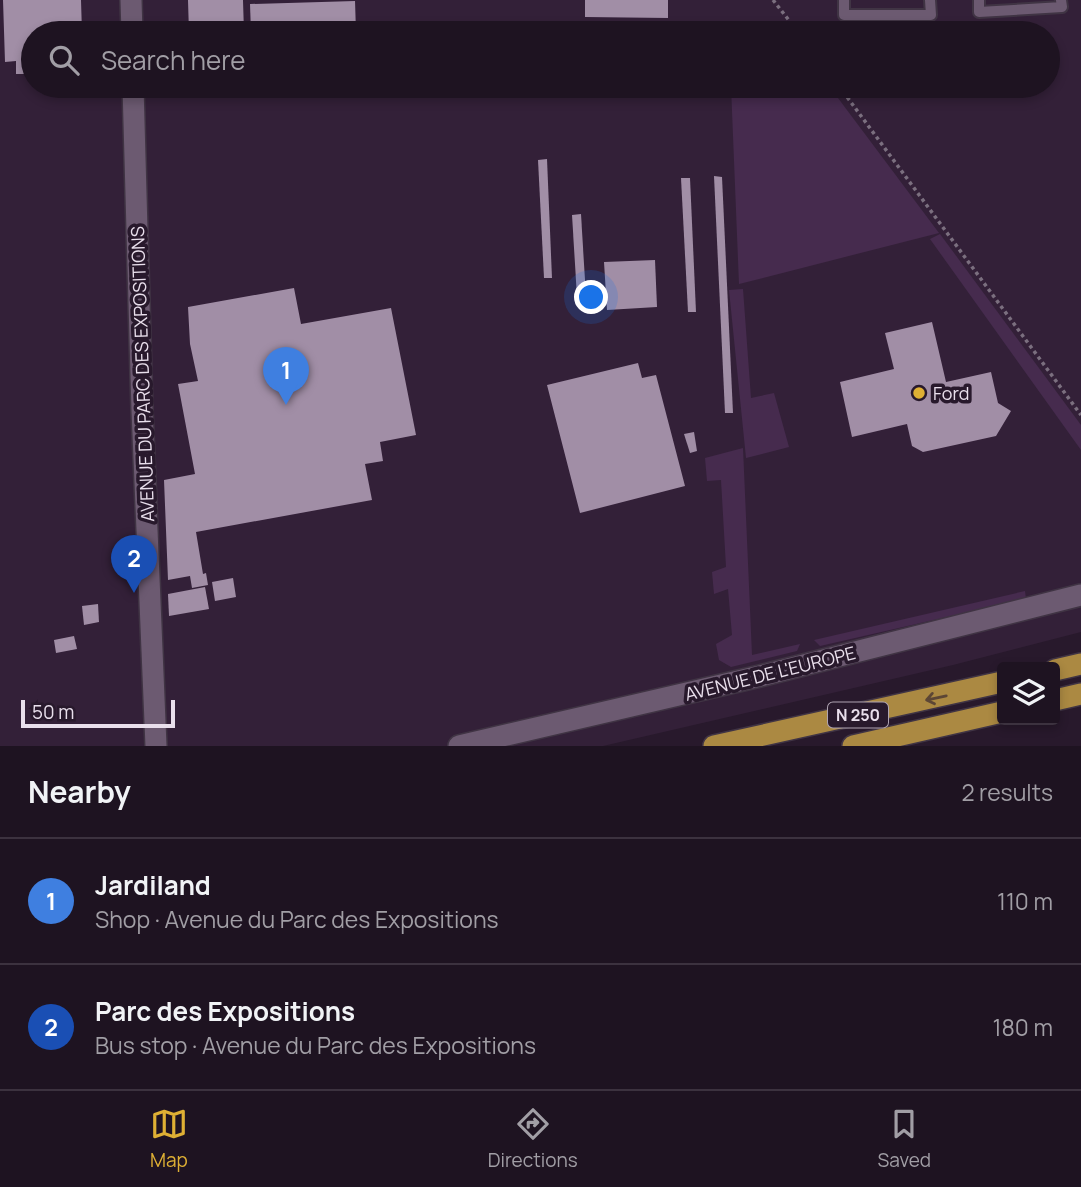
<!DOCTYPE html>
<html lang="en">
<head>
<meta charset="utf-8">
<style>
  body { margin:0; font-family:Manrope,sans-serif; background:#2b202e; color:#f1f3f6 }
  .controls { position:absolute; right:21px; bottom:21px; display:grid; overflow:hidden; border-radius:7px; box-shadow:0 4px 10px #0003 }
  .controls button { width:63px; height:63px; display:grid; place-items:center; padding:0; border:0; border-bottom:2px solid #3c323f; background:#1e1321; color:#f1f3f6; font:35px sans-serif }
  .scale { position:absolute; left:21px; bottom:18px; width:154px; box-sizing:border-box; padding-left:7px; border:4px solid #e9dfec; border-top:0; font-size:19px; line-height:24px; white-space:nowrap; color:#e9dfec; -webkit-text-stroke:5px #28192c; paint-order:stroke }
  .you { position:absolute; left:592px; top:298px; width:24px; height:24px; margin:-18px; border:5px solid #fff; border-radius:50%; background:#1a73e8; box-shadow:0 0 0 10px #1a73e833 }
  .badge { display:grid; place-items:center; width:46px; height:46px; border-radius:50%; background:#dfb034; color:#fff; font-size:23px; font-weight:700 }
  .pin { position:absolute; translate:-50% -58px; filter:drop-shadow(0 2px 4px #0008) }
  .pin::after { content:''; position:absolute; top:37px; width:24px; height:21px; background:inherit; clip-path:polygon(0 0,100% 0,50% 100%) }
  .list { margin:0; padding:0; list-style:none }
  h2 { display:flex; justify-content:space-between; align-items:center; height:91px; margin:0; padding:0 28px; font-size:30px }
  h2 small { font-size:23px; font-weight:400; color:#a19ea5 }
  .list li { display:grid; grid-template-columns:46px 1fr auto; gap:21px; align-items:center; box-sizing:border-box; height:126px; padding:0 28px; border-top:2px solid #3c323f }
  .list b { display:block; font-size:26px; white-space:nowrap }
  .list p { margin:0; font-size:23px; white-space:nowrap; color:#a19ea5 }
  .list em { font-size:23px; font-style:normal; color:#a19ea5 }
  .icon { flex:none; width:38px; height:38px; fill:none; stroke:currentColor; stroke-width:2; stroke-linecap:round; stroke-linejoin:round }
  .map { position:relative; flex:none; width:1081px; height:746px; overflow:hidden }
  .search { position:absolute; background:#1e1321; box-shadow:0 4px 10px #0003; left:21px; right:21px; top:21px; height:77px; display:flex; align-items:center; gap:18px; box-sizing:border-box; padding:0 24px; border-radius:38px; color:#a19ea5; font-size:26px }
  .sheet { height:343px; background:#1e1321 }
  nav { display:flex; justify-content:space-around; align-items:center; box-sizing:border-box; height:98px; border-top:2px solid #3c323f; background:#1e1321; font-size:19px; color:#a19ea5 }
  nav a { display:grid; justify-items:center; gap:4px }
  nav .on { color:#dfb034 }
  .map>svg:first-child { display:block }
  .built { fill:#332038; fill-rule:evenodd }
  .green { fill:#462b4e }
  .building { fill:#a18ea6 }
  .lines { fill:none; stroke-linecap:round; stroke-linejoin:round }
  .service-casing { stroke:#403444; stroke-width:14 }
  .minor-casing { stroke:#403444; stroke-width:24 }
  .trunk-casing { stroke:#403444; stroke-width:24 }
  .path { stroke:#7b6f7f; stroke-width:3.5; stroke-dasharray:3.5 3.5; stroke-linecap:butt }
  .service { stroke:#6c5a71; stroke-width:10 }
  .minor { stroke:#6c5a71; stroke-width:21 }
  .trunk { stroke:#ab8942; stroke-width:21 }
  .oneway { stroke:#5c4635 }
  .poi-dot { fill:#dfb034; stroke:#28192c; stroke-width:2.5 }
  .labels { text-anchor:middle; dominant-baseline:central; stroke-width:7; stroke-linejoin:round; paint-order:stroke }
  .shield { fill:#28192c; stroke:#afa4b2; stroke-width:2 }
  .shield-label { font-size:16px; font-weight:bold; fill:#e9dfec }
  .street-label { font-size:18px; fill:#e9dfec; stroke:#28192c }
  .poi-label { font-size:18px; fill:#e9dfec; stroke:#28192c; text-anchor:start }
</style>
</head>
<body>
<div class="map">
<svg width="1081" height="746" viewBox="0 0 1081 746">
  <rect width="100%" height="100%" fill="#28192c"/>
  <path class="built" d="M0 0H1081V632L953 665 603 746H0ZM33 33H1048V86H33Z"/>
  <g class="green">
    <polygon points="731,86 829,86 939,233 739,284"/>
    <polygon points="940,234 1081,425 1081,450 930,239"/>
    <polygon points="743,289 751,398 774,393 789,447 746,458 729,290"/>
    <polygon points="743,448 752,655 800,644 797,651 731,667 719,660 716,644 732,635 728,589 714,594 712,572 726,567 721,480 707,481 705,458"/>
    <polygon points="1025,591 1026,599 820,646 814,640"/>
  </g>
  <g class="building">
    <polygon points="3,0 81,0 82,33 33,33 33,74 16,74 16,61 5,62"/>
    <polygon points="188,0 243,0 244,33 189,33"/>
    <polygon points="585,0 668,0 668,18 585,17"/>
    <polygon points="355,1 356,33 251,33 250,4"/>
    <polygon points="547,159 552,278 544,278 538,160"/>
    <polygon points="714,176 722,177 733,413 725,413"/>
    <polygon points="681,178 690,178 696,312 688,312"/>
    <polygon points="581,214 586,297 577,297 572,215"/>
    <polygon points="655,260 657,307 607,310 604,262"/>
    <polygon points="294,288 301,324 391,308 416,435 380,442 383,461 365,464 372,500 196,532 203,574 206,573 208,585 192,588 190,576 168,580 164,480 195,474 178,384 198,381 190,344 188,307"/>
    <polygon points="932,322 946,382 991,372 998,403 1011,411 996,436 923,452 912,446 907,424 852,437 840,382 894,369 885,333"/>
    <polygon points="638,363 642,378 656,375 685,486 580,513 547,385"/>
    <polygon points="694,432 697,451 690,453 684,434"/>
    <polygon points="233,578 236,597 215,601 212,582"/>
    <polygon points="205,587 209,609 169,616 168,594"/>
    <polygon points="98,604 99,622 84,625 82,606"/>
    <polygon points="74,636 77,649 56,653 54,640"/>
  </g>
  <g class="lines">
    <g class="service-casing">
      <g id="service">
        <polyline points="844,0 844,15 931,15 930,0"/>
        <polyline points="979,0 979,12 1062,7 1061,0"/>
      </g>
    </g>
    <g class="minor-casing">
      <g id="minor">
        <polyline points="131,0 132,33"/>
        <polyline points="133,86 142,410 156,746"/>
        <polyline points="459,746 760,676 1081,595"/>
      </g>
    </g>
    <g class="trunk-casing">
      <g id="trunk">
        <polyline points="1055,670 1081,664"/>
        <polyline points="1055,700 1081,694"/>
        <polyline points="714,746 1002,682"/>
        <polyline points="853,746 1002,712"/>
      </g>
    </g>
    <g class="path">
      <polyline points="773,0 799,33"/>
      <polyline points="839,86 1081,415"/>
    </g>
    <use href="#service" class="service"/>
    <use href="#minor" class="minor"/>
    <use href="#trunk" class="trunk"/>
  </g>
  <defs><path id="oneway-shaft" d="M-6 0H5M1.5-3L5.5 0L1.5 3" fill="none" stroke-width="1.6" stroke-linecap="round" stroke-linejoin="round" transform="scale(1.75)"/></defs>
  <use class="oneway" href="#oneway-shaft" transform="translate(936 698) rotate(168)"/>
  <circle class="poi-dot" cx="919" cy="393" r="7"/>
  <g class="labels">
    <rect class="shield" x="828" y="702.5" width="60" height="25" rx="5"/>
    <g class="shield-label">
      <text x="858" y="715">N 250</text>
    </g>
    <g class="street-label">
      <text transform="translate(142 374) rotate(-92)">AVENUE DU PARC DES EXPOSITIONS</text>
      <text transform="translate(770 673) rotate(-14)">AVENUE DE L'EUROPE</text>
    </g>
    <g class="poi-label">
      <text x="933" y="393">Ford</text>
    </g>
  </g>
</svg>
<div class="controls">
<button><svg class="icon" aria-label="layers" viewBox="0 0 24 24"><path d="M12 4l9 5-9 5-9-5zM3 14l9 5 9-5"/></svg></button>
</div>
<div class="scale">50 m</div>
<div class="you"></div>
<div class="pin badge" style="left:286px;top:405px;background:#3f7fe0">1</div>
<div class="pin badge" style="left:134px;top:593px;background:#1a4fb4">2</div>
<div class="search"><svg class="icon" aria-label="search" viewBox="0 0 24 24"><circle cx="10" cy="10" r="6"/><path d="M15 15l6 6"/></svg>Search here</div>
</div>
<section class="sheet">
<h2>Nearby<small>2 results</small></h2>
<ul class="list">
<li><span class="badge" style="background:#3f7fe0">1</span><div><b>Jardiland</b><p>Shop · Avenue du Parc des Expositions</p></div><em>110 m</em></li>
<li><span class="badge" style="background:#1a4fb4">2</span><div><b>Parc des Expositions</b><p>Bus stop · Avenue du Parc des Expositions</p></div><em>180 m</em></li>
</ul>
</section>
<nav>
<a class="on"><svg class="icon" aria-label="map" viewBox="0 0 24 24"><path d="M3 6l6-2 6 2 6-2v14l-6 2-6-2-6 2zM9 4v14M15 6v14"/></svg>Map</a>
<a><svg class="icon" aria-label="directions" viewBox="0 0 24 24"><path d="M12 3l9 9-9 9-9-9zM9 14v-3h6M13 9l2 2-2 2"/></svg>Directions</a>
<a><svg class="icon" aria-label="saved" viewBox="0 0 24 24"><path d="M7 4h10v16l-5-4-5 4z"/></svg>Saved</a>
</nav>
</body>
</html>
